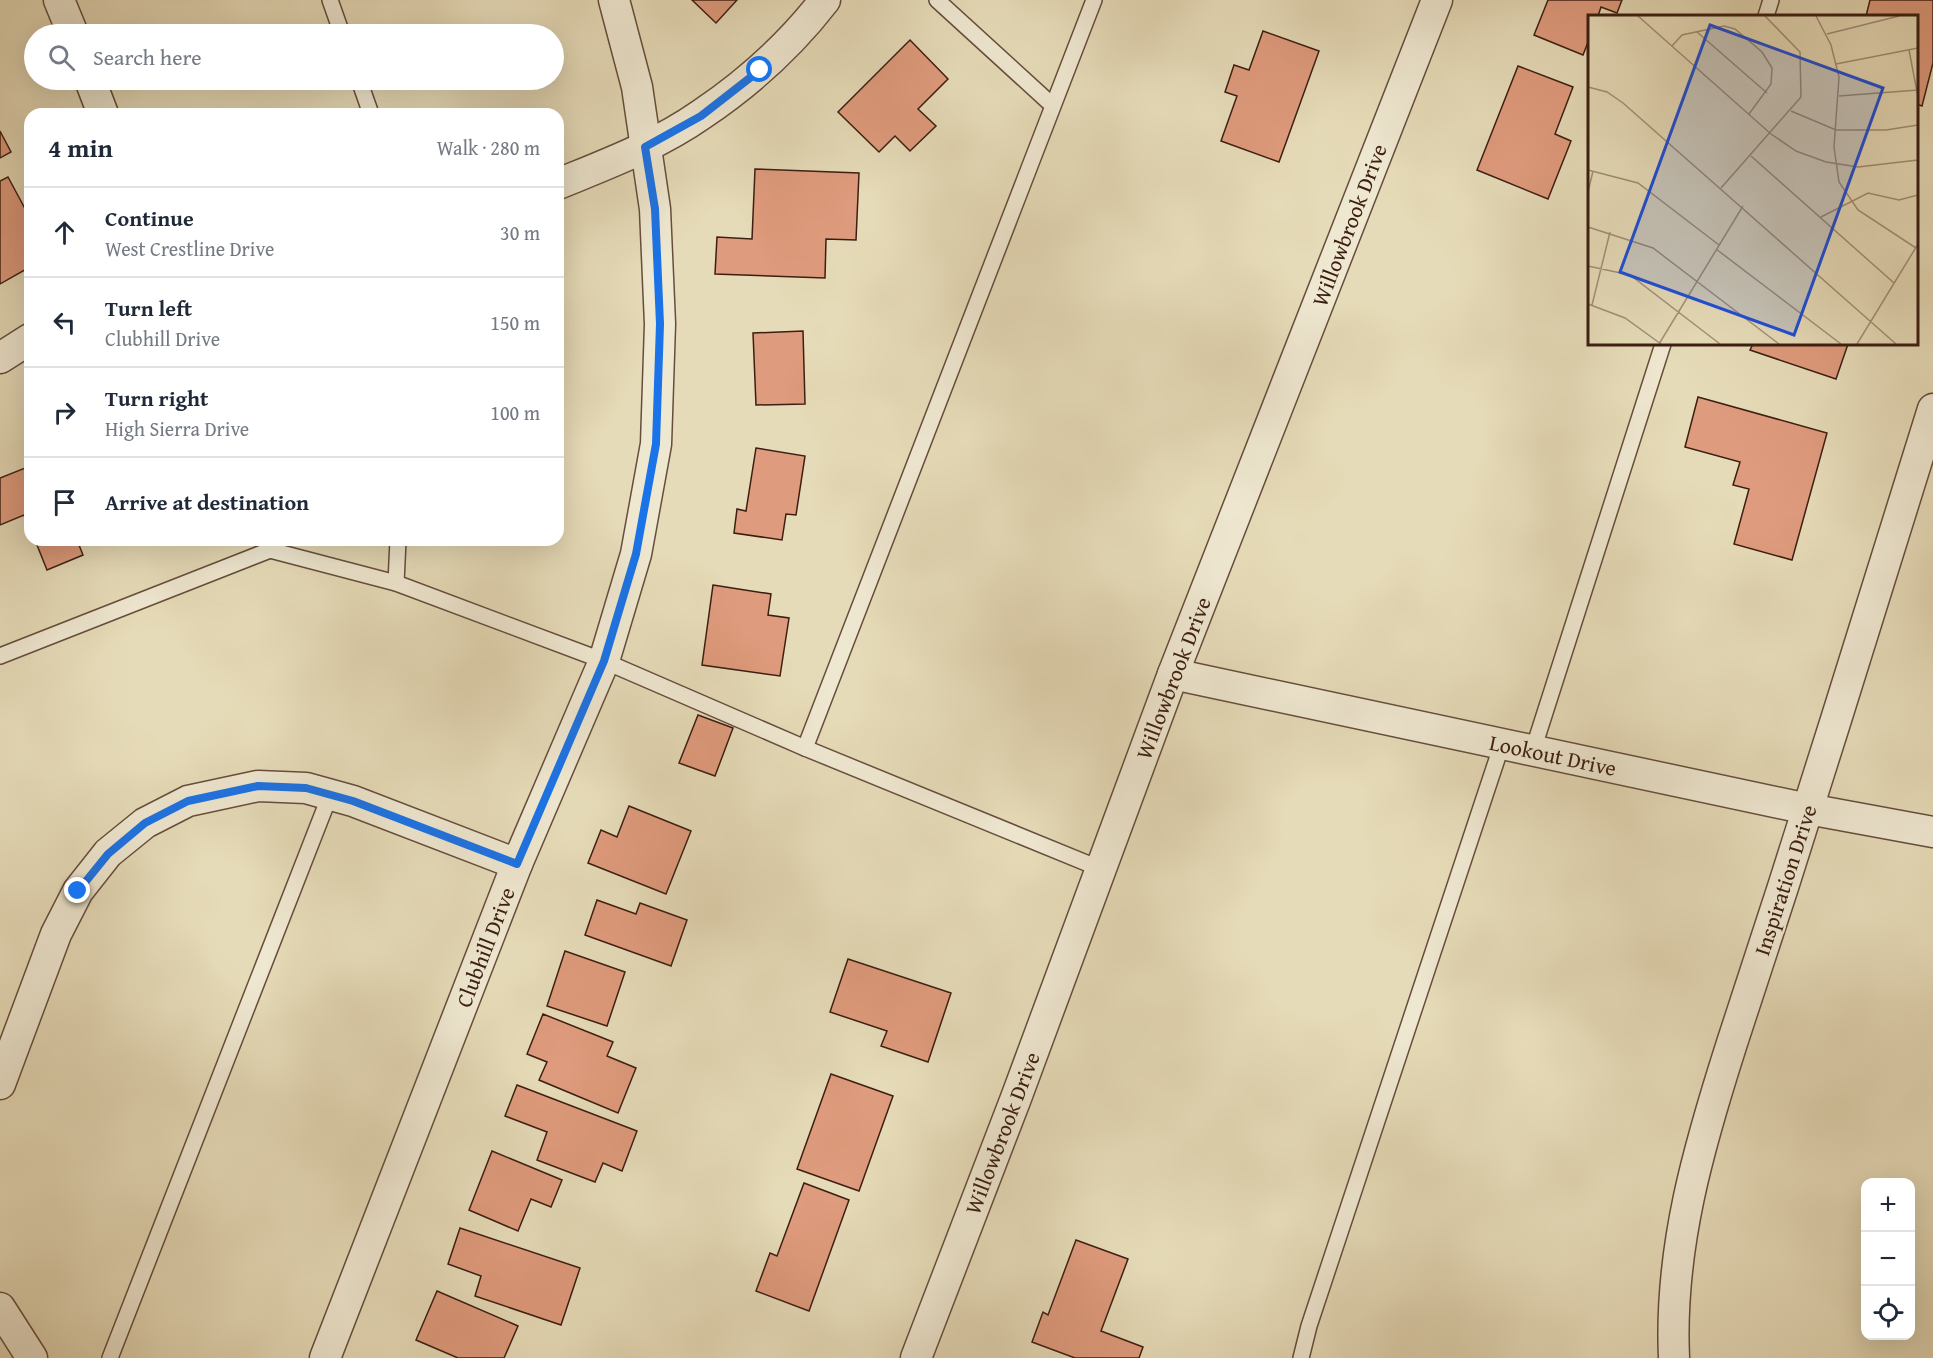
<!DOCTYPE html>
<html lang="en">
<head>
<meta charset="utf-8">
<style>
  body { margin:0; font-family:"Gentium Book Plus",serif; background:#f6f6f7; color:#1f2937 }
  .controls { position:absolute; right:18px; bottom:18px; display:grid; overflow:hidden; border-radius:12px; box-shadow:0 6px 24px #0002 }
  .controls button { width:54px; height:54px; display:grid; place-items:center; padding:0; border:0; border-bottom:2px solid #e0e1e3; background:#fff; color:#1f2937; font:30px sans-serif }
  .stop { position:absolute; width:18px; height:18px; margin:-14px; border:4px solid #1a73e8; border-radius:50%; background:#fff }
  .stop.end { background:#1a73e8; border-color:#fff; box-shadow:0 2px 6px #0008 }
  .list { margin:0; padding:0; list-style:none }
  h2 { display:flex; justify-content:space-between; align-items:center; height:78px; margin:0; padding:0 24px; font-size:26px }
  h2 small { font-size:20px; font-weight:400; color:#747a83 }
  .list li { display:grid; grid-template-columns:39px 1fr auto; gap:18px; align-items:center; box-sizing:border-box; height:90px; padding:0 24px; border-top:2px solid #e0e1e3 }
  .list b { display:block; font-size:22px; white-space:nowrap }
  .list p { margin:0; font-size:20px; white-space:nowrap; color:#747a83 }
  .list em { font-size:20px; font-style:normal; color:#747a83 }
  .icon { flex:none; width:33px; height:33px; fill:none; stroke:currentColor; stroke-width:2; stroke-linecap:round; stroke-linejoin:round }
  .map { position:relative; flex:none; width:1933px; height:1358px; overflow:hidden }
  .search { position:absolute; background:#fff; box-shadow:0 6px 24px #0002; left:24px; top:24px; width:540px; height:66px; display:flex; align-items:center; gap:15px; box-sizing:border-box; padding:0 21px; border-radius:33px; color:#747a83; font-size:22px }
  .panel { position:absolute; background:#fff; box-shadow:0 6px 24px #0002; left:24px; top:108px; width:540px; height:438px; border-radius:18px }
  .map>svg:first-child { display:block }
  .building { fill:#df9b7d; stroke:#3c1e12; stroke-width:1.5 }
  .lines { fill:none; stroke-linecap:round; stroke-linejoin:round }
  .lane-casing { stroke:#664d3c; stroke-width:18 }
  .street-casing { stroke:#664d3c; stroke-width:33 }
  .lane { stroke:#efe8d1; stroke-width:15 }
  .street { stroke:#efe8d1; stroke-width:30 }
  .route { stroke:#1a73e8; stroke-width:8 }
  .labels { text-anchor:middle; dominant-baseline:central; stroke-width:4.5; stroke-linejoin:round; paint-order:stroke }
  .street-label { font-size:22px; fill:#3c1e12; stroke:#efe8d1 }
  .inset-road { fill:none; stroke:#a28f76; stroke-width:1.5 }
  .view { fill:#1d4ed8; fill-opacity:0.15; stroke:#1d4ed8; stroke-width:3 }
  .inset-edge { fill:none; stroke:#3c1e12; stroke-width:3 }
</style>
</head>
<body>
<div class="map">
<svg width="1933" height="1358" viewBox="0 0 1933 1358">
  <rect width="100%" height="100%" fill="#e6dbb8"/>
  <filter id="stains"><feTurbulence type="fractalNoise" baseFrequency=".00333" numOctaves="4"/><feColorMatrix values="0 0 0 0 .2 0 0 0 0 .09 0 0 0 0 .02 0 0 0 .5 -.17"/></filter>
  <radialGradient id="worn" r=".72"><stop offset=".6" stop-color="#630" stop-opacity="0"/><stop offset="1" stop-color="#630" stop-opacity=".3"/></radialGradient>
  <g class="building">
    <polygon points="692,0 737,0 716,23"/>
    <polygon points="1548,0 1622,0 1617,13 1601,7 1598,16 1590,16 1590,37 1583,55 1534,35"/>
    <polygon points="1870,0 1933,0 1933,63 1922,106 1916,104 1916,16 1866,16"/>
    <polygon points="1263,31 1319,51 1279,162 1221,141 1237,96 1225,92 1234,65 1249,70"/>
    <polygon points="910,40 948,79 918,109 936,126 910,151 895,136 879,152 838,112"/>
    <polygon points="1518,66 1573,87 1555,134 1571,141 1548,199 1477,170"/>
    <polygon points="0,131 11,152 0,158"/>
    <polygon points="755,169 859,173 856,240 826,239 825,278 715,274 717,237 752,239"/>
    <polygon points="8,177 30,218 30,267 0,284 0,181"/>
    <polygon points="803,331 805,404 756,405 753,333"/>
    <polygon points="1753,344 1848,344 1836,379 1750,350"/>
    <polygon points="1698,397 1827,433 1792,560 1734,544 1749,489 1733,485 1740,462 1685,447"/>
    <polygon points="756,448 805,456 796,515 786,514 782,540 734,533 737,509 746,511"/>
    <polygon points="30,466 30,529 24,515 0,525 0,478"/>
    <polygon points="35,540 77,540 83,555 47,570"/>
    <polygon points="713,585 771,594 768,615 789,618 780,676 702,665"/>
    <polygon points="698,715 733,728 715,776 679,763"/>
    <polygon points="629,806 691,831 666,894 588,863 601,830 617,837"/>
    <polygon points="597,900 636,914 640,903 687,920 671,966 585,935"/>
    <polygon points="565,951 625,972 607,1026 547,1006"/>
    <polygon points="848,959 951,993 928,1062 881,1046 887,1031 830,1012"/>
    <polygon points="543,1014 613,1042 607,1056 636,1068 618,1113 539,1080 547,1062 527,1054"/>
    <polygon points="831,1074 893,1096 859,1191 797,1169"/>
    <polygon points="517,1085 637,1131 622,1171 603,1163 595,1182 537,1160 547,1132 505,1116"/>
    <polygon points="492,1151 562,1180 551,1207 531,1199 518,1231 469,1210"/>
    <polygon points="804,1183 849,1200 809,1311 756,1291 770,1253 777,1256"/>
    <polygon points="460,1228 580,1268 561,1325 475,1296 481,1276 448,1264"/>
    <polygon points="1076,1240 1128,1259 1101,1331 1143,1347 1139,1358 1075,1358 1032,1342 1043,1312 1048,1315"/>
    <polygon points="437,1291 518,1326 504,1358 458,1358 416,1340"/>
  </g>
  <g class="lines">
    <g class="lane-casing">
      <g id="lane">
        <polyline points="330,0 342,34"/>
        <polyline points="937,0 1052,105"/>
        <polyline points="1766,16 1771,0"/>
        <polyline points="359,80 371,114"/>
        <polyline points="396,583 398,540"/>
        <polyline points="0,656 270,550 396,583 604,661 805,748 1101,869"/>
        <polyline points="805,748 1094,0"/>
        <polyline points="1533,750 1663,344"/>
        <polyline points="110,1358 330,795"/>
        <polyline points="1301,1358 1309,1326 1502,744"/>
      </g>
    </g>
    <g class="street-casing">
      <g id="street">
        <polyline points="59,0 73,34"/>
        <polyline points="90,80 103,114"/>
        <path d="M558 184C607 164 658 145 702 114 748 83 791 44 825 0"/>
        <polyline points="0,358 30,339"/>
        <polyline points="1173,674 1808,809 1933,832"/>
        <polyline points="0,1084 56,934 78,891 108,853 145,823 188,801 258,786 306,788 353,801 517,864"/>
        <polyline points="0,1308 32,1358"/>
        <polyline points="325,1358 517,864 604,661 636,554 656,444 660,324 655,209 637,87 614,0"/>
        <polyline points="916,1358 1016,1098 1173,674 1437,0"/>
        <path d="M1674 1358C1669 1248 1699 1146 1732 1043 1749 991 1766 939 1783 887 1834 728 1883 568 1933 409"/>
      </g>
    </g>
    <use href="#lane" class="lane"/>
    <use href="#street" class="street"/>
  </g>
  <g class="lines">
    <polyline class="route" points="78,891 108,854 145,823 188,801 258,786 306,788 353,801 517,864 604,661 636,554 656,444 660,324 655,209 645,147 701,116 760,70"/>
  </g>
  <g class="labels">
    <g class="street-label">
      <text transform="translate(1349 225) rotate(-69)">Willowbrook Drive</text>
      <text transform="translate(1173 678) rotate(-69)">Willowbrook Drive</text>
      <text transform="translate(1553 755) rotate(12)">Lookout Drive</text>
      <text transform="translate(1785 880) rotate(-72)">Inspiration Drive</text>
      <text transform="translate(485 947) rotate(-69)">Clubhill Drive</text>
      <text transform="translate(1002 1133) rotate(-69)">Willowbrook Drive</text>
    </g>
  </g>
  <g transform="translate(1588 15)">
    <rect width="330" height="330" fill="#e6dbb8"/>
    <path class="inset-road" d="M50 1 183 119 208 136 238 147 270 152 330 145M228 1 243 30 251 62 246 132 251 167 270 195 328 233M109 17 179 78M239 19 311 1M84 31 94 20 136 11 147 14 174 37 184 53 183 69 161 99M321 35 330 82M248 49 330 33M0 72 19 77 35 88 308 329M251 81 330 75M203 96 248 115H298L330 110M163 141 306 268M0 155 50 168 131 230M133 173 213 82 212 37 177 1M0 177 5 156M233 202 280 178 311 185 330 180M0 212 65 233 191 329M128 234 253 329M0 251 42 260 132 329M0 289 37 303 73 329M4 290 22 217M71 329 155 191M269 329 330 229"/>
    <path class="view" d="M122 10 295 73 206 320 32 257Z"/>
    <rect width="330" height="330" class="inset-edge"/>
  </g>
  <rect width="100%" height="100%" filter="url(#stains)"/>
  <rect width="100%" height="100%" fill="url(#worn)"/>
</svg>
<div class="controls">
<button>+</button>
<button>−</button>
<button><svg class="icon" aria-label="locate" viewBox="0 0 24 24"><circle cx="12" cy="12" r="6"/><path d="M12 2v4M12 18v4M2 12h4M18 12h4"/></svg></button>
</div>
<div class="stop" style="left:760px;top:70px"></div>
<div class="stop end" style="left:78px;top:891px"></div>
<div class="search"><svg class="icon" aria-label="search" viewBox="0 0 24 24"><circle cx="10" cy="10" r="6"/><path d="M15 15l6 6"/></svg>Search here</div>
<section class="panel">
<h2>4 min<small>Walk · 280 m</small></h2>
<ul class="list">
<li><svg class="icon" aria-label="ahead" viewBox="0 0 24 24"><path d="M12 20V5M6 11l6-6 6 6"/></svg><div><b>Continue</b><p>West Crestline Drive</p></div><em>30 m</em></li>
<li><svg class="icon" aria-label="left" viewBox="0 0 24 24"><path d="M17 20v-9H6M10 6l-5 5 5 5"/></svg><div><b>Turn left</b><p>Clubhill Drive</p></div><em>150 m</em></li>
<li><svg class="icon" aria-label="right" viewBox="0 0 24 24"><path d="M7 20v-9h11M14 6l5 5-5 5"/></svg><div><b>Turn right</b><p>High Sierra Drive</p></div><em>100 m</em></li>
<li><svg class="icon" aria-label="arrive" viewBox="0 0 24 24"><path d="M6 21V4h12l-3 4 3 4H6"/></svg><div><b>Arrive at destination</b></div></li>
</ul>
</section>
</div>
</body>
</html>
